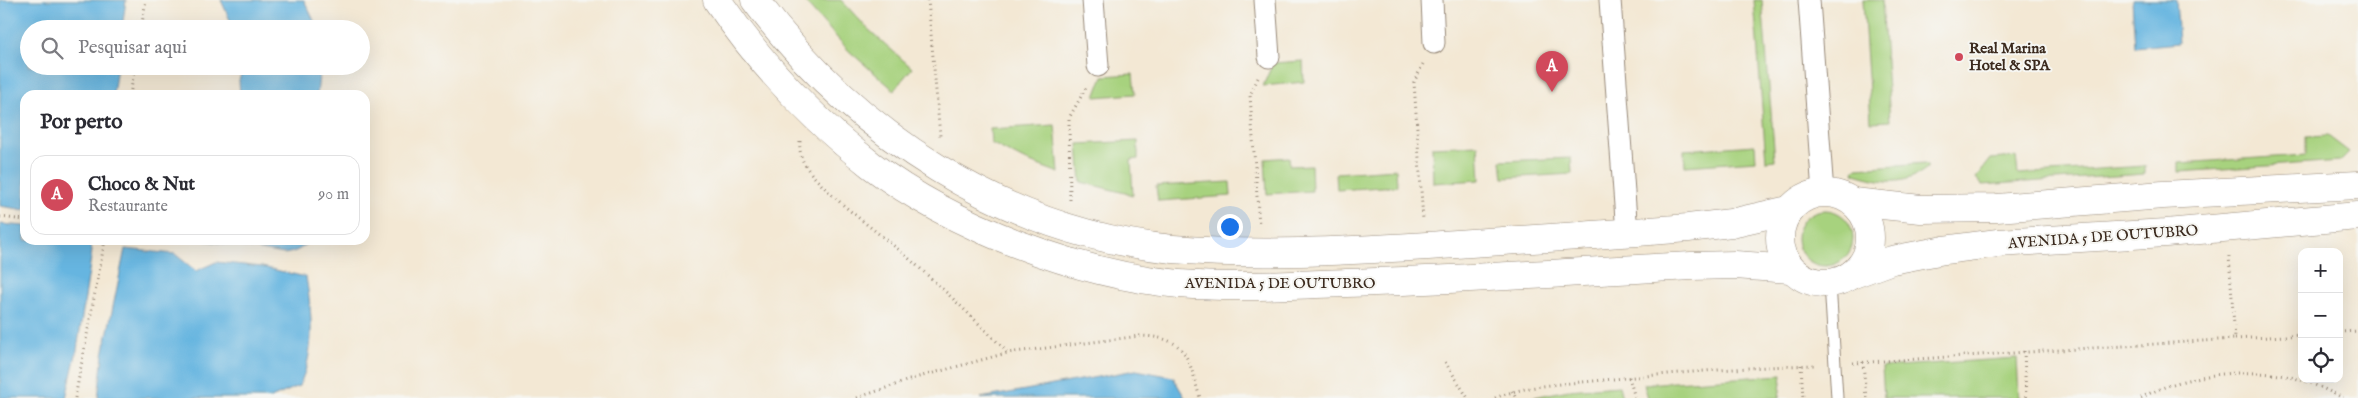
<!DOCTYPE html>
<html lang="pt">
<head>
<meta charset="utf-8">
<style>
  body { margin:0; font-family:"IM FELL English",serif; background:#f2f2f3; color:#2b2b33 }
  .controls { position:absolute; right:15px; bottom:15px; display:grid; overflow:hidden; border-radius:10px; box-shadow:0 5px 20px #0002 }
  .controls button { width:45px; height:45px; display:grid; place-items:center; padding:0; border:0; border-bottom:1px solid #e1e1e2; background:#fff; color:#2b2b33; font:25px sans-serif }
  .you { position:absolute; left:1229px; top:226px; width:18px; height:18px; margin:-12px; border:4px solid #fff; border-radius:50%; background:#1a73e8; box-shadow:0 0 0 8px #1a73e833 }
  .badge { display:grid; place-items:center; width:32px; height:32px; border-radius:50%; background:#d1495b; color:#fff; font-size:16px; font-weight:700 }
  .pin { position:absolute; translate:-50% -41px; filter:drop-shadow(0 1px 2px #0008) }
  .pin::after { content:''; position:absolute; top:26px; width:18px; height:15px; background:inherit; clip-path:polygon(0 0,100% 0,50% 100%) }
  .list { margin:0; padding:0; list-style:none }
  h2 { display:flex; justify-content:space-between; align-items:center; height:65px; margin:0; padding:0 20px; font-size:21px }
  h2 small { font-size:16px; font-weight:400; color:#7c7c81 }
  .list li { display:grid; grid-template-columns:32px 1fr auto; gap:15px; align-items:center; box-sizing:border-box; height:80px; margin:0 10px 10px; padding:0 10px; border:1px solid #e1e1e2; border-radius:15px }
  .list b { display:block; font-size:19px; white-space:nowrap }
  .list p { margin:0; font-size:16px; white-space:nowrap; color:#7c7c81 }
  .list em { font-size:16px; font-style:normal; color:#7c7c81 }
  .icon { flex:none; width:28px; height:28px; fill:none; stroke:currentColor; stroke-width:2; stroke-linecap:round; stroke-linejoin:round }
  .map { position:relative; flex:none; width:2358px; height:398px; overflow:hidden }
  .search { position:absolute; background:#fff; box-shadow:0 5px 20px #0002; left:20px; top:20px; width:350px; height:55px; display:flex; align-items:center; gap:12px; box-sizing:border-box; padding:0 18px; border-radius:28px; color:#7c7c81; font-size:19px }
  .panel { position:absolute; background:#fff; box-shadow:0 5px 20px #0002; left:20px; top:90px; width:350px; height:155px; border-radius:15px }
  .map>svg:first-child { display:block }
  .green { fill:#a7d27e; stroke:#717e4e }
  .water { fill:#66b5e0; stroke:#50707f }
  .lines { fill:none; stroke-linecap:round; stroke-linejoin:round }
  .lane-casing { stroke:#978979; stroke-width:13 }
  .street-casing { stroke:#978979; stroke-width:23 }
  .secondary-casing { stroke:#978979; stroke-width:29 }
  .path { stroke:#978979; stroke-width:3; stroke-dasharray:1 4; stroke-linecap:butt }
  .lane { stroke:#fff; stroke-width:11 }
  .street { stroke:#fff; stroke-width:21 }
  .secondary { stroke:#fff; stroke-width:28 }
  .poi-dot { fill:#d1495b; stroke:#f6f6f2; stroke-width:2 }
  .labels { text-anchor:middle; dominant-baseline:central; stroke-width:4; stroke-linejoin:round; paint-order:stroke }
  .poi-label { font-size:15px; font-weight:bold; fill:#3b2a1e; stroke:#f6f6f2; text-anchor:start }
  .street-label { font-size:15px; fill:#3b2a1e; stroke:#f6f6f2 }
</style>
</head>
<body>
<div class="map">
<svg width="2358" height="398" viewBox="0 0 2358 398">
  <rect width="100%" height="100%" fill="#f6f6f2"/>
  <filter id="ink" filterUnits="userSpaceOnUse"><feTurbulence type="fractalNoise" baseFrequency=".02" numOctaves="2"/><feDisplacementMap in="SourceGraphic" scale="10" xChannelSelector="R" yChannelSelector="G"/><feConvolveMatrix kernelMatrix="1 2 1 2 8 2 1 2 1" color-interpolation-filters="sRGB"/></filter>
  <filter id="wash" filterUnits="userSpaceOnUse"><feTurbulence type="fractalNoise" baseFrequency=".0096" numOctaves="4" result="noise"/><feDisplacementMap in="SourceGraphic" scale="20" xChannelSelector="R" yChannelSelector="G"/><feGaussianBlur stdDeviation="1.12" result="paint"/><feColorMatrix in="noise" values="0 0 0 0 0 0 0 0 0 0 0 0 0 0 0 0 0 1.4 0 .05"/><feComposite in="paint" operator="in"/></filter>
  <g filter="url(#wash)">
    <rect width="100%" height="100%" fill="#f3e8d4"/>
    <g class="green">
      <polygon points="803,0 841,0 868,29 912,68 894,90 849,51"/>
      <polygon points="1754,0 1762,0 1775,160 1766,161"/>
      <polygon points="1863,0 1882,0 1890,121 1871,122"/>
      <polygon points="1303,61 1304,82 1263,86 1273,63"/>
      <polygon points="1133,74 1135,94 1095,97 1103,76"/>
      <polygon points="1055,125 1059,173 1022,159 991,143 990,129"/>
      <polygon points="2328,136 2349,152 2340,161 2179,172 2179,163 2306,155 2306,137"/>
      <polygon points="1138,141 1138,159 1131,160 1133,195 1081,182 1078,144"/>
      <polygon points="1478,145 1480,180 1433,183 1432,147"/>
      <polygon points="1755,145 1756,161 1685,166 1684,150"/>
      <polygon points="1289,157 1290,166 1311,165 1312,191 1267,194 1265,159"/>
      <polygon points="2016,157 2018,174 2145,166 2145,174 1982,185 1976,178 1991,159"/>
      <polygon points="1571,158 1572,174 1503,178 1501,161"/>
      <path d="M1925 163 1927 165V168C1904 187 1882 182 1855 174L1854 171 1857 168Z"/>
      <polygon points="1396,169 1397,186 1337,190 1336,173"/>
      <polygon points="1230,182 1231,196 1158,201 1156,186"/>
      <circle cx="1825" cy="238" r="28"/>
      <polygon points="2017,358 2019,398 1884,398 1882,367"/>
      <polygon points="1782,375 1779,398 1648,398 1644,384"/>
      <polygon points="1619,386 1622,398 1529,398 1569,390"/>
    </g>
    <g class="water">
      <polygon points="0,0 126,0 122,29 29,29 29,66 117,66 113,95 25,95 25,210 0,206"/>
      <polygon points="221,0 304,0 318,29 234,29"/>
      <polygon points="2132,0 2176,0 2179,43 2135,47"/>
      <polygon points="244,66 320,66 317,95 240,95 239,80"/>
      <polygon points="0,224 25,226 25,240 90,241 92,251 77,350 66,398 0,398"/>
      <path d="M201 240H310C302 249 296 252 284 254Z"/>
      <path d="M125 249 175 254 196 271 216 262 262 267 306 277C312 314 316 351 299 386L271 398H98L103 355Z"/>
      <polygon points="1136,370 1173,377 1185,398 981,398"/>
    </g>
  </g>
  <g filter="url(#ink)">
    <g class="lines">
      <g class="lane-casing">
        <polyline id="lane" points="1830,283 1837,398"/>
      </g>
      <g class="street-casing">
        <g id="street">
          <polyline points="1093,0 1098,66"/>
          <polyline points="1265,0 1269,57"/>
          <polyline points="1432,0 1434,43"/>
          <polyline points="1610,0 1627,233"/>
          <polyline points="1809,0 1823,193"/>
        </g>
      </g>
      <g class="secondary-casing">
        <g id="secondary">
          <path d="M717 0C759 62 812 119 871 165 951 226 1079 275 1179 284 1235 288 1291 285 1346 283 1461 280 1576 272 1691 266L1735 265 1791 269"/>
          <path d="M755 0C854 133 1005 233 1173 249 1259 256 1343 251 1428 246 1515 240 1602 235 1688 228L1731 223 1789 210"/>
          <circle cx="1825" cy="238" r="45"/>
          <polyline points="1853,202 1921,209 1997,208 2163,195 2358,185"/>
          <polyline points="1851,275 1892,260 1944,250 1998,243 2166,233 2358,216"/>
        </g>
      </g>
      <g class="path">
        <polyline points="928,0 940,136"/>
        <polyline points="141,29 146,0"/>
        <polyline points="1423,64 1414,82 1423,220"/>
        <polyline points="1258,78 1250,95 1259,225"/>
        <polyline points="130,95 135,66"/>
        <path d="M800 141C799 154 802 162 810 172 837 204 873 228 905 255 940 286 974 318 1007 352"/>
        <polyline points="1070,200 1069,118 1087,86"/>
        <polyline points="0,217 25,220"/>
        <polyline points="2339,332 2358,331"/>
        <polyline points="2235,339 2302,335"/>
        <polyline points="2024,351 2026,398"/>
        <polyline points="1445,362 1468,398"/>
        <polyline points="1863,362 1866,398"/>
        <polyline points="1853,363 2235,339 2229,256"/>
        <polyline points="1801,365 1803,398"/>
        <polyline points="1629,377 1635,398"/>
        <polyline points="1512,391 1516,398"/>
        <polyline points="75,398 105,240"/>
        <path d="M857 398 915 378 1007 353 1140 336C1188 337 1188 358 1200 398"/>
        <path d="M1495 398C1529 384 1567 384 1604 380 1674 373 1746 367 1817 365"/>
        <path d="M2141 398C2181 375 2240 368 2286 376 2306 380 2325 389 2343 398"/>
      </g>
      <use href="#lane" class="lane"/>
      <use href="#street" class="street"/>
      <use href="#secondary" class="secondary"/>
    </g>
  </g>
  <circle class="poi-dot" cx="1959" cy="57" r="5"/>
  <g class="labels">
    <g class="poi-label">
      <text x="1969" y="48">Real Marina<tspan x="1969" dy="17">Hotel &amp; SPA</tspan></text>
    </g>
    <g class="street-label">
      <text transform="translate(2103 237) rotate(-4)">AVENIDA 5 DE OUTUBRO</text>
      <text x="1280" y="283">AVENIDA 5 DE OUTUBRO</text>
    </g>
  </g>
</svg>
<div class="controls">
<button>+</button>
<button>−</button>
<button><svg class="icon" aria-label="locate" viewBox="0 0 24 24"><circle cx="12" cy="12" r="6"/><path d="M12 2v4M12 18v4M2 12h4M18 12h4"/></svg></button>
</div>
<div class="you"></div>
<div class="pin badge" style="left:1552px;top:92px">A</div>
<div class="search"><svg class="icon" aria-label="search" viewBox="0 0 24 24"><circle cx="10" cy="10" r="6"/><path d="M15 15l6 6"/></svg>Pesquisar aqui</div>
<section class="panel">
<h2>Por perto<small></small></h2>
<ul class="list">
<li><span class="badge">A</span><div><b>Choco &amp; Nut</b><p>Restaurante</p></div><em>90 m</em></li>
</ul>
</section>
</div>
</body>
</html>
